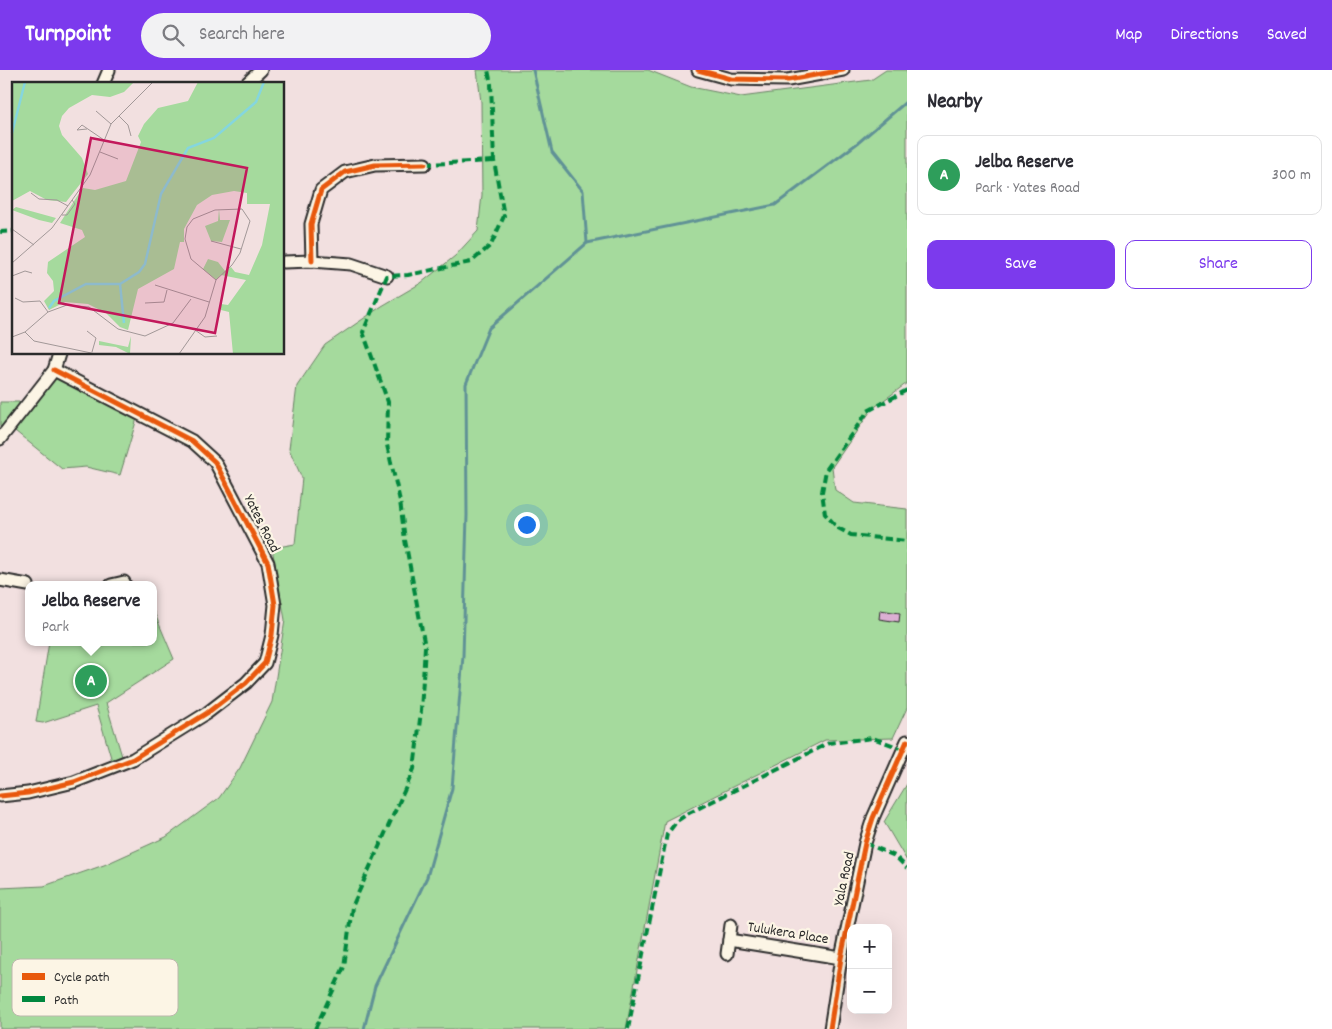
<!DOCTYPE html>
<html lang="en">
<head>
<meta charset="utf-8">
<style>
  body { margin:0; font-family:Dekko,sans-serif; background:#f2f2f3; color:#2b2b33 }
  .controls { position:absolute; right:15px; bottom:15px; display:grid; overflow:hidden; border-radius:10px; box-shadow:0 5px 20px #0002 }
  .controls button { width:45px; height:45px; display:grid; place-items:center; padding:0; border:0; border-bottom:1px solid #e1e1e2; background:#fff; color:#2b2b33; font:25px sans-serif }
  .you { position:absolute; left:526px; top:454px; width:18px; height:18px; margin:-12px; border:4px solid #fff; border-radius:50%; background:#1a73e8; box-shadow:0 0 0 8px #1a73e833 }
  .badge { display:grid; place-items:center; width:32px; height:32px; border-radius:50%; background:#7c3aed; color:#fff; font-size:16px; font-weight:700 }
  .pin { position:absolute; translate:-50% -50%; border:2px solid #fff; box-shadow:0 1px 5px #0006 }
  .popup { position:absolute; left:25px; top:511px; width:132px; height:65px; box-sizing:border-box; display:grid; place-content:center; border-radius:10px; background:#fff; filter:drop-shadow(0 1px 4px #0005); font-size:16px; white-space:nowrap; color:#7c7c81 }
  .popup b { font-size:19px; color:#2b2b33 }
  .popup::after { content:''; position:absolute; left:50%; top:100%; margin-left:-10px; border:10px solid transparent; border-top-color:#fff }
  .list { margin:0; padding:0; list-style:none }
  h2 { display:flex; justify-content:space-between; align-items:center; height:65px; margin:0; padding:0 20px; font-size:21px }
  h2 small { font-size:16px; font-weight:400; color:#7c7c81 }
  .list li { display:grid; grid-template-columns:32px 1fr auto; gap:15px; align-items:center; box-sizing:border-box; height:80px; margin:0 10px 10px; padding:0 10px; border:1px solid #e1e1e2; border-radius:10px }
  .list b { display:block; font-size:19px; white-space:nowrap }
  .list p { margin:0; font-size:16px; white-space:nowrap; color:#7c7c81 }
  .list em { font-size:16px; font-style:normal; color:#7c7c81 }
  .actions { display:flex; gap:10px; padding:15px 20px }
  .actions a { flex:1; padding:11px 0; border:1px solid #7c3aed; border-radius:10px; text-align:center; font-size:18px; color:#7c3aed }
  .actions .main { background:#7c3aed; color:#fff }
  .icon { flex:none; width:28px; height:28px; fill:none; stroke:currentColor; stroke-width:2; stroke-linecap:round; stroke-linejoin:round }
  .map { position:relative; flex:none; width:907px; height:959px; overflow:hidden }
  header { display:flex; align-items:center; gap:30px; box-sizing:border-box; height:70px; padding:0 25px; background:#7c3aed; color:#fff }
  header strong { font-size:24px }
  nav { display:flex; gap:28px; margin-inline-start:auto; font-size:18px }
  .search { width:350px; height:45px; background:#f2f2f3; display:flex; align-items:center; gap:12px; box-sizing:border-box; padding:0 18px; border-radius:28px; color:#7c7c81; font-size:19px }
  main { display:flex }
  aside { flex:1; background:#fff }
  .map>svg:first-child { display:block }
  .green { fill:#a5da9d; stroke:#688264 }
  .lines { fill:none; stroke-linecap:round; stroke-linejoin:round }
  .stream { stroke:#619296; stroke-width:3 }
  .building { fill:#dcafd3; stroke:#2b2b2b }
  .minor-casing { stroke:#2b2b2b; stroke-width:15 }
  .minor { stroke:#fcf5e5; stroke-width:11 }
  .quiet { stroke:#00873e; stroke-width:4; stroke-dasharray:8 4; stroke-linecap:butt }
  .cycleway-casing { stroke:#fcf5e5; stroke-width:8 }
  .cycleway { stroke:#e8590c; stroke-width:5 }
  .labels { text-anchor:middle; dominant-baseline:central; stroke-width:4.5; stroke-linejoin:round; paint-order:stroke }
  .street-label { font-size:15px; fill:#2b2b2b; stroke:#fcf5e5 }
  .inset-river { fill:none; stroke:#85d6de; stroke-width:2.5 }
  .inset-road { fill:none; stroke:#a29898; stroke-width:1 }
  .view { fill:#c2185b; fill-opacity:0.15; stroke:#c2185b; stroke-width:2.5 }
  .inset-edge { fill:none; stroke:#2b2b2b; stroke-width:2.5 }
  .key { fill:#fcf5e5; stroke:#bdb8ad; stroke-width:1 }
  .key-label { font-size:14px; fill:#2b2b2b }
</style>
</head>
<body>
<header>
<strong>Turnpoint</strong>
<div class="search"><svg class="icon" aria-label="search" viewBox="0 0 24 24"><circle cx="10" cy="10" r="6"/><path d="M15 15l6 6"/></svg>Search here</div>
<nav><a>Map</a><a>Directions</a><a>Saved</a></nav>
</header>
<main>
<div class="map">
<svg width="907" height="959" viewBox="0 0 907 959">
  <rect width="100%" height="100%" fill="#f2e0e0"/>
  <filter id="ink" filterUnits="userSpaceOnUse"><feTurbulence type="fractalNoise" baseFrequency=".02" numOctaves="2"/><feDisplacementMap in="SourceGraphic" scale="10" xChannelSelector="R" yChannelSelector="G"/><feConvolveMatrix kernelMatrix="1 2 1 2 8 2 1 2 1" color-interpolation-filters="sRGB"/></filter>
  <g filter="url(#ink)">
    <g class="green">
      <polygon points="477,0 648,0 691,17 741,27 871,10 886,0 907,0 907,313 872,339 832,397 835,420 854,433 907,439 907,638 893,668 825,670 665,751 626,959 0,959 0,818 44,816 104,795 166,767 219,728 240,698 272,632 285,550 272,478 295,474 302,408 289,379 297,316 325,275 382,236 421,213 455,186 478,161 482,125 481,32"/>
      <polygon points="54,300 138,345 120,405 86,397 62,399 10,357 0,369 0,332 30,332"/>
      <polygon points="154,542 174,589 106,633 124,693 114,698 96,636 43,653 36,652 49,572 154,572"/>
      <polygon points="907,714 907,791 884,752"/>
    </g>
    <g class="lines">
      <g class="stream">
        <polyline points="533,0 552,82 583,121 587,173"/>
        <polyline points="364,959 375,916 427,807 452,718 463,586 467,445 466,314 489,258 587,173 775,135 859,72 907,31"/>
      </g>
    </g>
    <polygon class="building" points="880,540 900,543 899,552 879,549"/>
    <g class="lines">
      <g class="minor-casing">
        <g id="minor">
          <polyline points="698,0 731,9 788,10 843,0"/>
          <polyline points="103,14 109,0"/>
          <polyline points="246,14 261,0"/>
          <polyline points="312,191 311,154 321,120 345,102 375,95 425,94"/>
          <polyline points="284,192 312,191 351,194 387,206"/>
          <polyline points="0,369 54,300 59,284"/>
          <polyline points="0,510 28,515"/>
          <polyline points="111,515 124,512"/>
          <polyline points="0,726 28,723 74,712 133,689 207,643 246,613 265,593 272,565 275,535 268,493 215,392 192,371 54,300"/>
          <polyline points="729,870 841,888"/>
          <polyline points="727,884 731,855"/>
          <polyline points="830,959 841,888 865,773 873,748 907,671"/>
        </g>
      </g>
      <use href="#minor" class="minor"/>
      <g class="quiet">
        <polyline points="425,94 494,91"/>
        <polyline points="0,162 14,161"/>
        <polyline points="907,320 868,341 826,400 822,422 825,444 838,458 851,465 907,471"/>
        <polyline points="865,773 895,786 907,798"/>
        <polyline points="315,959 344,897 352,837 414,699 421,641 425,577 405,470 400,431 387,375 388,332 363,262 387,206 408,205 471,192 491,175 504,146 494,91 491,14 488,0"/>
        <polyline points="628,959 667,764 677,751 689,743 829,673 873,668 903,679"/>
      </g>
      <g class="cycleway-casing">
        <g id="cycleway">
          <polyline points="698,0 731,9 788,10 843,0"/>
          <polyline points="312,191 311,154 321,120 345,102 375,95 425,94"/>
          <polyline points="0,726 28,723 74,712 133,689 207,643 246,613 265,593 272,565 275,535 268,493 215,392 192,371 54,300"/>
          <polyline points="830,959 841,888 865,773 873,748 907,671"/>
        </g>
      </g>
      <use href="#cycleway" class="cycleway"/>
    </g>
  </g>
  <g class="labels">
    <g class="street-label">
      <text transform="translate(261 454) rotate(63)">Yates Road</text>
      <text transform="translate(845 809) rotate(-78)">Yala Road</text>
      <text transform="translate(788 864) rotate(9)">Tulukera Place</text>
    </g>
  </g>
  <g transform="translate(12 12)">
    <rect width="272" height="272" fill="#f2e0e0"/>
    <path d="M0 0H122L112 10 98 15 80 13 57 26 50 34 47 44 50 53 70 76 76 92 54 120 35 118 18 109 0 119ZM186 0H272V272H221L217 230 209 228V222L216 223 234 198 209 193 204 198 191 187 196 177 206 180 213 189 219 185 223 190 237 193 250 163 258 122H235V111L222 109 200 113 185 123 172 147V160H168L162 187 126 207 116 248 108 245 94 231 76 222 53 220 37 228 32 219 42 209 41 199 35 191 36 180 73 155 70 148 48 141 66 113 71 106 83 108 114 99 129 60 126 54 132 42 146 26 176 19ZM4 125 44 136 40 141 27 138 0 128ZM207 127 208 138H218L210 160 199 159 193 144 206 139ZM119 254 118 272 104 265 87 263V259L116 265Z" fill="#a5da9d"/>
    <path class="inset-river" d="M0 51 13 0M108 202 112 241M37 226 42 219 74 202H108L127 190 133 182 149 112 176 66 202 56 244 20 252 0"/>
    <path class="inset-road" d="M84 29 99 42M107 34 116 43 119 54M75 47 65 48 70 43 92 58M88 70 106 77M19 111 27 117 45 118 56 124M50 133H55L63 122 60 118M0 147 22 163M199 159 229 167M0 181 40 146 78 93 99 42 141 0M0 194 13 189 20 191M143 203 197 220M3 216 11 220 28 219 36 230M133 221 152 220 155 208M183 248 193 255 205 254M75 249 84 256 80 270M13 250 22 259 84 272M0 255 13 250 36 230 55 223 77 225 106 247 133 254 161 241 179 217M167 272 193 235 204 198 220 183 228 171 238 139 230 127 203 128 181 137 175 145 173 157 179 177 204 198"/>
    <path class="view" d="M79 56 235 86 203 251 47 221Z"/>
    <rect width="272" height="272" class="inset-edge"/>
  </g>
  <rect x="12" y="889" width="166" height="57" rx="8" class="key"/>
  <rect x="22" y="903" width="23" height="7" fill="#e8590c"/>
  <rect x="22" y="926" width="23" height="6" fill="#00873e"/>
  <g class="key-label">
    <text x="54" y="911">Cycle path</text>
    <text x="54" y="934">Path</text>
  </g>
</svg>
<div class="controls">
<button>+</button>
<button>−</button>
</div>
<div class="you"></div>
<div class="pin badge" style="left:91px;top:611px;background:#2e9e5b">A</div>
<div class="popup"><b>Jelba Reserve</b>Park</div>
</div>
<aside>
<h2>Nearby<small></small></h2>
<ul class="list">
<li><span class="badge" style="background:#2e9e5b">A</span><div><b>Jelba Reserve</b><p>Park · Yates Road</p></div><em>300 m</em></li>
</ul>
<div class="actions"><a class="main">Save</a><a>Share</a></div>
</aside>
</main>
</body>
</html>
